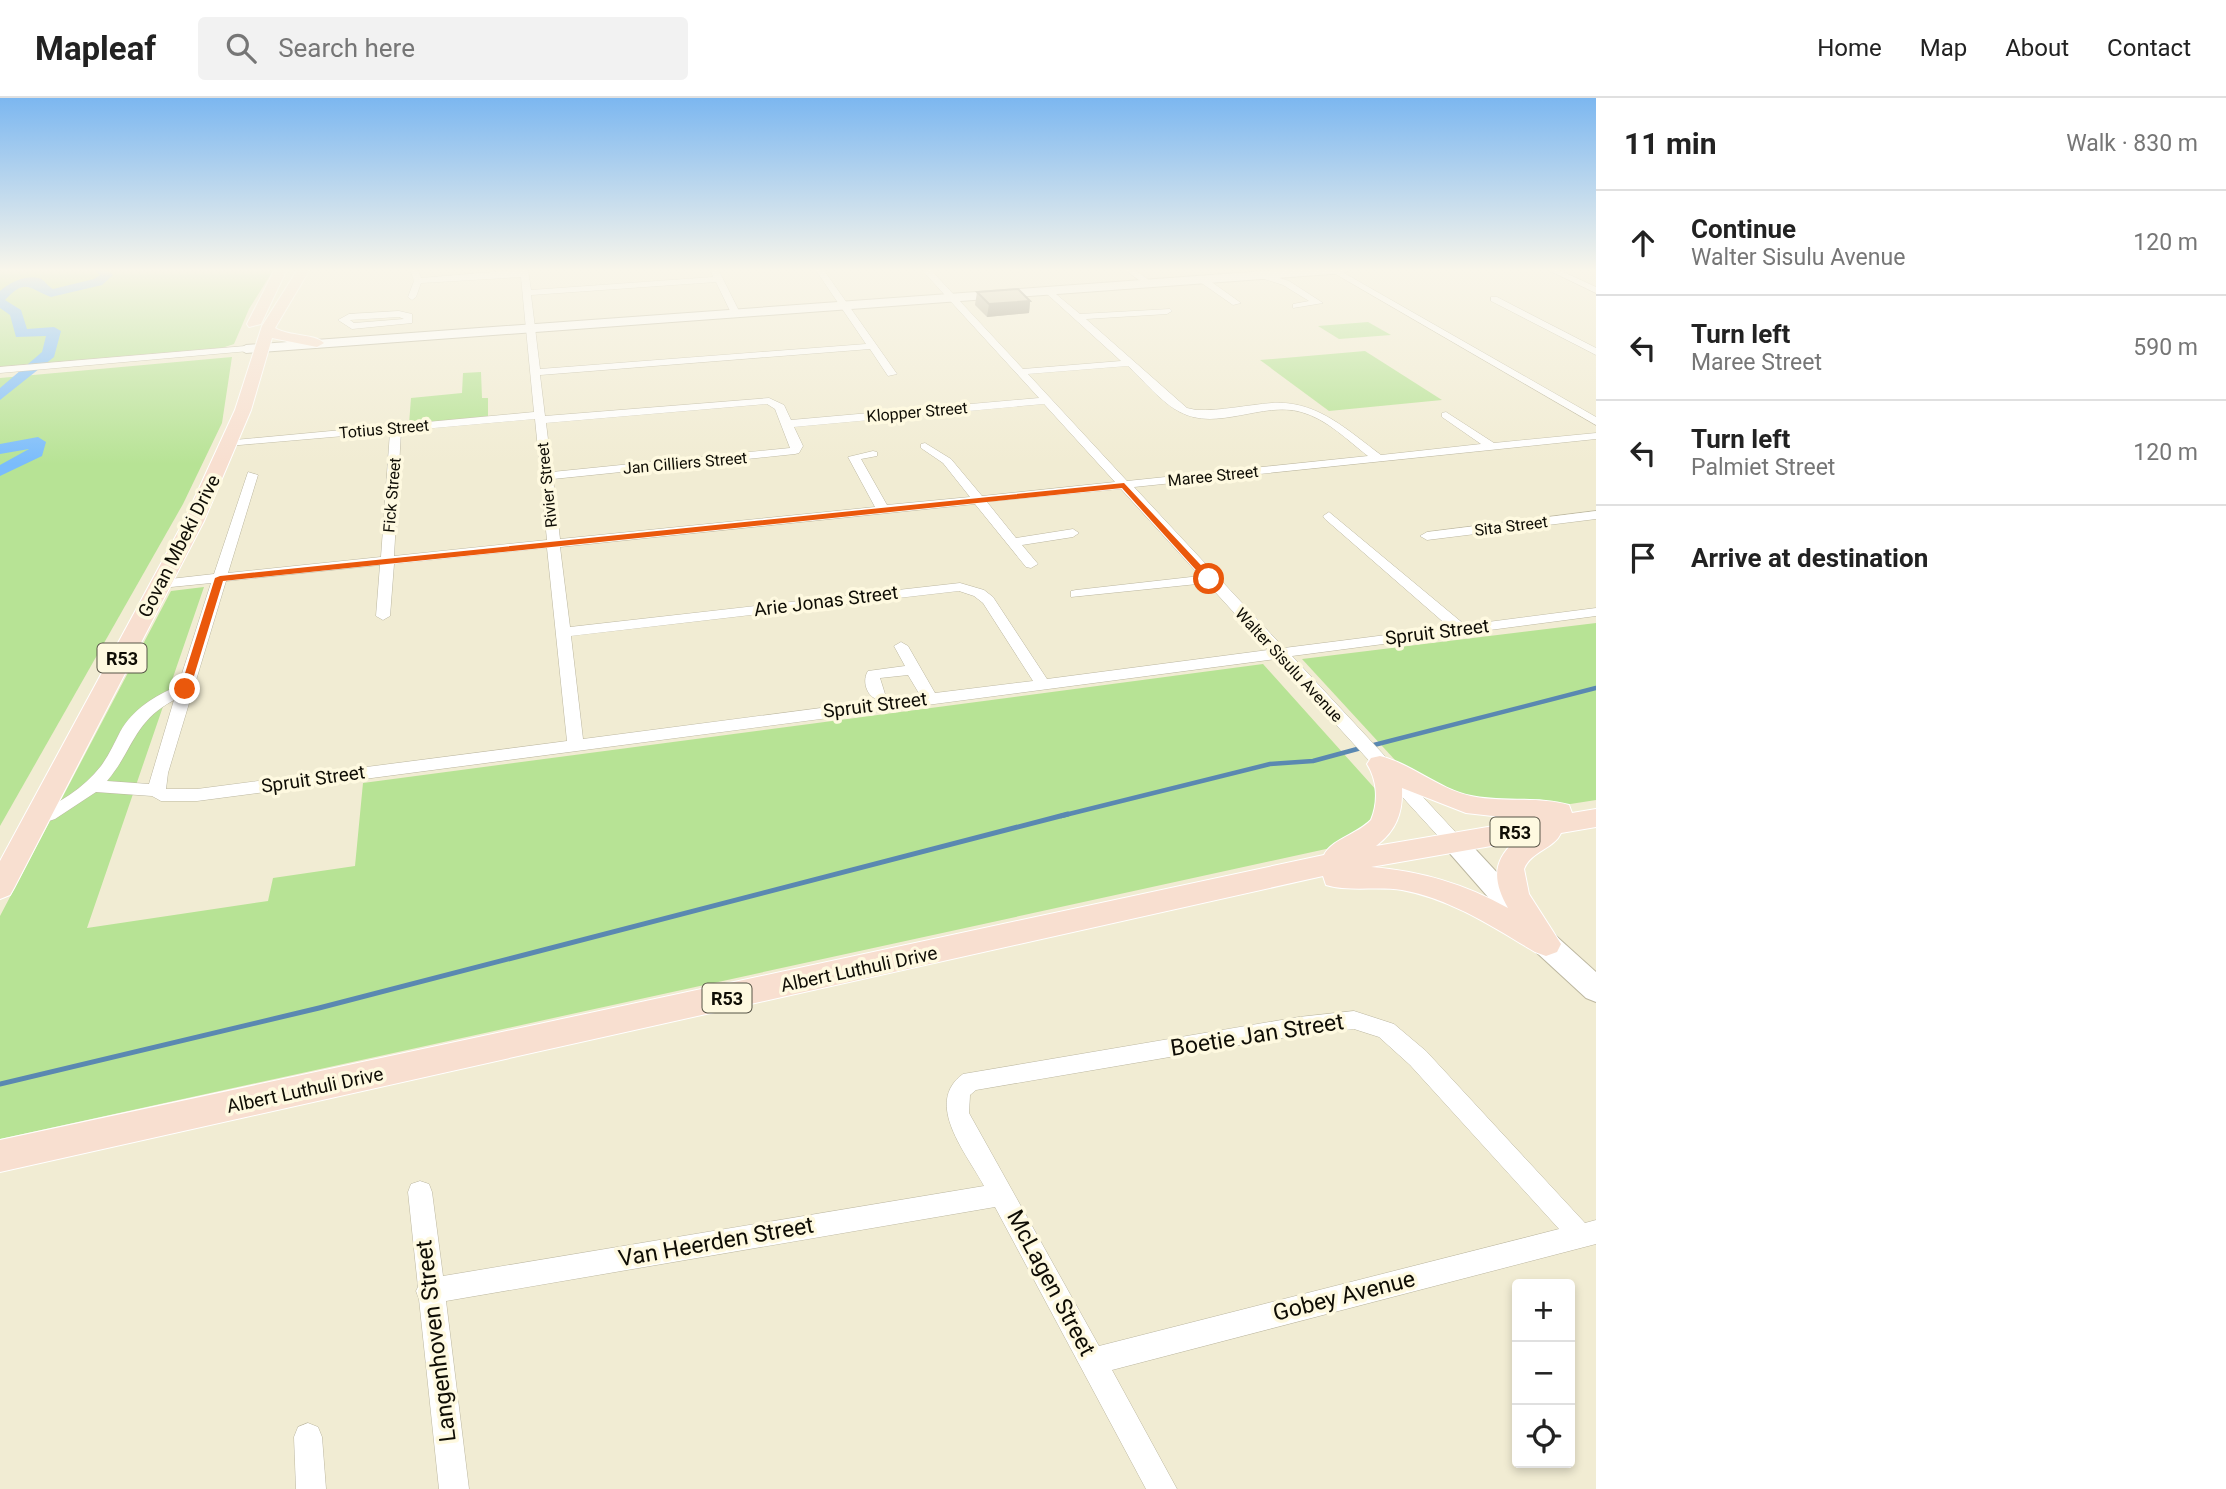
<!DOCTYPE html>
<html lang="en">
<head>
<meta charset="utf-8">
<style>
  body { margin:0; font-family:Roboto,sans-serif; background:#f2f2f2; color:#222 }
  .controls { position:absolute; right:21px; bottom:21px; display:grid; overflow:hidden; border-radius:7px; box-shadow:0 4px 10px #0003 }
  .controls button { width:63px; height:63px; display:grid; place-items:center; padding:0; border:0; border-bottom:2px solid #e0e0e0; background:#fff; color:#222; font:35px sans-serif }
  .stop { position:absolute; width:21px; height:21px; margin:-16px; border:5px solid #ea580c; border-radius:50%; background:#fff }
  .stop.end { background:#ea580c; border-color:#fff; box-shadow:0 2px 7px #0008 }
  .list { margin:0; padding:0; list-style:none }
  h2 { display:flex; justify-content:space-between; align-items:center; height:91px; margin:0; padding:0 28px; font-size:30px }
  h2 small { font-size:23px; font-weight:400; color:#767676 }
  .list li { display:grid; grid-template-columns:46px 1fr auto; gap:21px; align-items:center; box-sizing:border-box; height:105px; padding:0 28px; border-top:2px solid #e0e0e0 }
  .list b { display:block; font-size:26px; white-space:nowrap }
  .list p { margin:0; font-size:23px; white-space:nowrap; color:#767676 }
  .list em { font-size:23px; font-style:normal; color:#767676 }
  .icon { flex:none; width:38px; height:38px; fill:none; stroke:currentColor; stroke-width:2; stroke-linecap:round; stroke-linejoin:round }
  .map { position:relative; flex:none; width:1596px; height:1391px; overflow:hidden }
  header { display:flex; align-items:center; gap:42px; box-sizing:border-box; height:98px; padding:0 35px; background:#fff; border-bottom:2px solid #e0e0e0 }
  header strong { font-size:33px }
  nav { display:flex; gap:38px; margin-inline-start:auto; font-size:24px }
  .search { width:490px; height:63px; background:#f2f2f2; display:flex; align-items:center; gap:18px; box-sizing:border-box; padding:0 24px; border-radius:7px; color:#767676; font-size:26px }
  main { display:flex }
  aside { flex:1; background:#fff }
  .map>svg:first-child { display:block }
  .green { fill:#b7e395 }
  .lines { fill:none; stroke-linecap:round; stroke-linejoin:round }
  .stream-far1 { stroke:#5a88b1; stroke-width:4.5 }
  .stream { stroke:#5a88b1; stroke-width:5 }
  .river { fill:#7abcfb; fill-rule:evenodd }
  .street-casing { stroke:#bcb7a0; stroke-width:1 }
  .secondary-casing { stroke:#bcb7a0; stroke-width:2 }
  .primary-casing { stroke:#fff; stroke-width:2 }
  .street { fill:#fff; fill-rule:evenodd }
  .secondary { fill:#fff; fill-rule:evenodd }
  .primary { fill:#f8dfd0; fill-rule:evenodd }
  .wall { fill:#b2ad99 }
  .shaded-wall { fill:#918d7d }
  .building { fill:#cfc9b2; stroke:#918d7d; stroke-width:2 }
  .route { fill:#ea580c }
  .labels { text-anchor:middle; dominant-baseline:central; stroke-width:7; stroke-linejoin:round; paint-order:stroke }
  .far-street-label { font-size:16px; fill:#0f0d05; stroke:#fef9e0 }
  .shield { fill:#fef9e0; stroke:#575447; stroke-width:2 }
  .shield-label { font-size:18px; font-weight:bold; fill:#0f0d05 }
  .street-label { font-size:19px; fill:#0f0d05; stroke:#fef9e0 }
  .near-street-label { font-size:23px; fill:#0f0d05; stroke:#fef9e0 }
</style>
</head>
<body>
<header>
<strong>Mapleaf</strong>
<div class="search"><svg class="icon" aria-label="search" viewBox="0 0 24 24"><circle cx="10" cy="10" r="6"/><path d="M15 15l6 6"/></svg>Search here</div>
<nav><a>Home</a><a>Map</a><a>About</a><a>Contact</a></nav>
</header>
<main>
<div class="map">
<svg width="1596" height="1391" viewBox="0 0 1596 1391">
  <rect width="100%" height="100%" fill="#f1ecd3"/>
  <g class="green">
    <polygon points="0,171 274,171 249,211 234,246 222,250 0,269"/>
    <polygon points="1368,224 1391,237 1339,241 1318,228"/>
    <polygon points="1365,253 1442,302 1329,313 1260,262"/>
    <polygon points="232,259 222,325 183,406 0,728 0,280"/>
    <polygon points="481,274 482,300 488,300 488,319 409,326 411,300 462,295 463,275"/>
    <polygon points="204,489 87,830 268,803 273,780 355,768 363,685 1263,566 1378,694 1382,713 1349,746 0,1041 0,818 171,493"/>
    <polygon points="1596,525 1596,702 1512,715 1418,687 1302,561"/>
  </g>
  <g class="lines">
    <g class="stream-far1">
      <polyline points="1370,648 1596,590"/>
      <polyline points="1061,718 1270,666 1313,663 1361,650"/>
    </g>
    <polyline class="stream" points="0,986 319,910 1068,716"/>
    <g class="river">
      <path d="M94 171H107L113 177 102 187 51 199C29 191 26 179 5 202L21 212 27 231 54 229 61 233 54 259 0 302V290L42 254 46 238 16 239 10 217 0 210V193C10 184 26 177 39 180 45 182 47 188 53 191L94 181 100 177Z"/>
      <polygon points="38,339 46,344 42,358 0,378 0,367 29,351 0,356 0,346"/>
    </g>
    <g class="street-casing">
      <g id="street">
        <path d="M410 171H418L421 180 528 171 531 192 713 179 710 171H718L740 215 732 217 716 184 531 197 540 271 866 246 815 171H823L897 276 888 278 870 251 540 277 545 318 769 300 784 307 791 322 1039 300 921 171H930L1023 271 1121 263 1047 196 1050 191 1080 216 1170 211 1172 213 1167 216 1086 221 1187 310 1196 312C1222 313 1246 307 1272 305 1317 302 1347 332 1381 357L1481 346 1442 319V315L1446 314 1494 345 1596 335V341L1134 389 1284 550 1449 529 1325 421 1323 418 1329 414 1465 527 1596 510V518L1292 558 1461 740 1464 745 1455 751 1449 750 1276 561 197 703H161L152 698 96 694 55 721 37 727 31 725 28 721 31 717C58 706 83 691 101 668 109 657 114 646 120 634 133 611 154 598 178 588L211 485 161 490 154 486 161 482 214 476 248 374 258 377 228 475 381 459 390 334 228 348 224 347V343L534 314 521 179 421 185 416 199 412 202 408 199 414 183ZM1128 268C1142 281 1163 306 1180 314 1217 334 1263 303 1301 314 1327 321 1347 342 1368 358L1127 383 1028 276ZM767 306 775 311 790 350 552 374 546 325ZM1044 306 1115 384 982 398 951 361 925 345 921 346V350L943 365 970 399 887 407 861 361 877 358V354L873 353 848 359 875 409 560 441 553 381 795 356 799 355 803 348 794 329ZM535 321 547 442 394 458 401 333ZM1121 391 1200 478 1076 492 1071 493V499L1207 485 1268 552 1047 581 993 499 984 492 960 485 570 529 560 449 975 406 1026 469 1031 470 1038 466 1022 447 1073 439 1079 435 1073 431 1016 440 987 404ZM547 450 567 643 197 691H166L168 675 226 483 380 467 376 518 383 522 390 518 394 466ZM959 493 974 498 983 505 1033 583 935 595 908 548 901 544 894 548 905 568 868 573C862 582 866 598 877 601L885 596 880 580 908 577 920 597 583 641 571 538ZM174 602 149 686 107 683C134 651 133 624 174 602Z"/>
        <polygon points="1124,171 1134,171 1154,186 1147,188"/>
        <polygon points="1327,171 1337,171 1596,319 1596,327"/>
        <polygon points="1546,171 1557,171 1596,189 1596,195"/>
        <polygon points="1264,175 1289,183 1323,205 1293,210 1293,206 1309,203 1283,187 1261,180"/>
        <polygon points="1200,180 1206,180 1241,205 1233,207 1200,184"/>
        <polygon points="1491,199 1497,199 1596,250 1596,257 1491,203"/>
        <path d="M399 213 412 216V225L352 231 338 222 349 216ZM399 219 404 221 354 225 350 222Z"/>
        <polygon points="246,248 249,249 249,253 0,275 0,269"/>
        <polygon points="1596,413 1596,421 1427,442 1420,438 1427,434"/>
        <path d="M1354 913 1394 926 1426 953 1585 1125 1596 1122V1146L1112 1272 1177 1391H1146L995 1109 446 1203 469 1391H439L419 1201 416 1193 418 1189 408 1094 411 1086 420 1083 429 1086 432 1094 443 1178 984 1088C967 1056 923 1005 963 976L1299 919ZM1354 931 1379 939 1410 967 1559 1131 1099 1248 969 1015 970 997 976 992 1299 937Z"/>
        <polygon points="308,1325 318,1329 322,1339 326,1391 296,1391 294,1339 298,1329"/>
      </g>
    </g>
    <g class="secondary-casing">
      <g id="secondary">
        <polygon points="1294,171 1350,171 1344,175 246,255 239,251 246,247"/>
        <polygon points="1455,736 1464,739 1556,838 1596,874 1596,904 1586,900 1536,854 1446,751 1442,745 1446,739"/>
      </g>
    </g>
    <g class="primary-casing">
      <g id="primary">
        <polygon points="275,171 287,171 261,226 249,229 247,226"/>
        <path d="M298 171H310L275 230C290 239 313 235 324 245L317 249 272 240 251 312 204 423 14 790 10 797 0 801V763L184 423 235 312 262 228Z"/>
        <path d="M1380 658C1412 666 1438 691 1471 698 1503 705 1538 698 1569 707L1572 715 1596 711V729L1561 735C1554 751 1531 753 1524 771L1529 796 1561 846 1557 854 1546 858 1535 854C1493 829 1451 801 1402 792 1377 788 1350 794 1326 787L1323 778 0 1074V1042L1324 757C1332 741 1358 736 1371 722 1379 703 1377 682 1367 666L1371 660ZM1402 690 1466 715 1529 722 1376 748C1396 733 1403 715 1402 690ZM1514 744C1491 765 1494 785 1508 810 1465 786 1421 773 1371 769Z"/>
      </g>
    </g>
    <use href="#street" class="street"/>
    <use href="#secondary" class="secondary"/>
    <use href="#primary" class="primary"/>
  </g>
  <polygon class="wall" points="977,194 1030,203 1029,215 987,219 975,207"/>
  <polygon class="shaded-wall" points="1030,203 1029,215 987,219 989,206"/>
  <polygon class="building" points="1018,191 1030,203 989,206 977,194"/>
  <linearGradient id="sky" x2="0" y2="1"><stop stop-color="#7cb7f0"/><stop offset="0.47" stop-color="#f9f6eb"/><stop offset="1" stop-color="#f9f6eb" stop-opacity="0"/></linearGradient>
  <rect width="1596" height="366" fill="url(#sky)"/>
  <polygon class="route" points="1124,385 1212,479 1212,482 1205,482 1122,390 223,483 190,591 185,594 180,591 215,480 220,478"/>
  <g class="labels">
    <g class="far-street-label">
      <text transform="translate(917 314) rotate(-5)">Klopper Street</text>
      <text transform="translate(384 331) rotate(-5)">Totius Street</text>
      <text transform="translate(685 365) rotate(-5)">Jan Cilliers Street</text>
      <text transform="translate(1213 378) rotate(-6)">Maree Street</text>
      <text transform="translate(547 387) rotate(-96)">Rivier Street</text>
      <text transform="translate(392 397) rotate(-85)">Fick Street</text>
      <text transform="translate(1511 428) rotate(-7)">Sita Street</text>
      <text transform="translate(1289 567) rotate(47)">Walter Sisulu Avenue</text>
    </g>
    <g class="shield">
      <rect x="97.5" y="545.5" width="49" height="29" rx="5"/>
      <rect x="1490.5" y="719.5" width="49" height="29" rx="5"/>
      <rect x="702.5" y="885.5" width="49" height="29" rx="5"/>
    </g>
    <g class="shield-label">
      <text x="122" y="560">R53</text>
      <text x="1515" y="734">R53</text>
      <text x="727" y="900">R53</text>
    </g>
    <g class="street-label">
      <text transform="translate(179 448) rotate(-63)">Govan Mbeki Drive</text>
      <text transform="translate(826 503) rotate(-7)">Arie Jonas Street</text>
      <text transform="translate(1437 534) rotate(-7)">Spruit Street</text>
      <text transform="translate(875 607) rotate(-7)">Spruit Street</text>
      <text transform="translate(313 681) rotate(-8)">Spruit Street</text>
      <text transform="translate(859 871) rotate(-12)">Albert Luthuli Drive</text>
      <text transform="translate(305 992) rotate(-12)">Albert Luthuli Drive</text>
    </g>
    <g class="near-street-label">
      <text transform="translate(1257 937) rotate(-9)">Boetie Jan Street</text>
      <text transform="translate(716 1144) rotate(-10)">Van Heerden Street</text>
      <text transform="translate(1051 1185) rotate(62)">McLagen Street</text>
      <text transform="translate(1344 1198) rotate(-14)">Gobey Avenue</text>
      <text transform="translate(436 1243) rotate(-97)">Langenhoven Street</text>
    </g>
  </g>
</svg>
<div class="controls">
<button>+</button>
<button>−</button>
<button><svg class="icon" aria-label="locate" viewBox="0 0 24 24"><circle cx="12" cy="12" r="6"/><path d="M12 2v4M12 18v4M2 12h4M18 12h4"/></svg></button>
</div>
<div class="stop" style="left:1209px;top:481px"></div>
<div class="stop end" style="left:185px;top:591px"></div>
</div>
<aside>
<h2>11 min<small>Walk · 830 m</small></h2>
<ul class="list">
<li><svg class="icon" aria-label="ahead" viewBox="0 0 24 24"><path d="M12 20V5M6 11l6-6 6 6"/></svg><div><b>Continue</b><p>Walter Sisulu Avenue</p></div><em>120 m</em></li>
<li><svg class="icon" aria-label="left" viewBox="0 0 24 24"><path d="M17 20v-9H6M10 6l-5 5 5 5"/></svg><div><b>Turn left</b><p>Maree Street</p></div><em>590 m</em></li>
<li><svg class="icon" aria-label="left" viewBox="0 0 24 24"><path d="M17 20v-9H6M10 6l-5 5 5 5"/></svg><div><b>Turn left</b><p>Palmiet Street</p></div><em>120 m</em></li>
<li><svg class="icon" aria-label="arrive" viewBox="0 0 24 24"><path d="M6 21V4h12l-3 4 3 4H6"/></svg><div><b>Arrive at destination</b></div></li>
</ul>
</aside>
</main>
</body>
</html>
